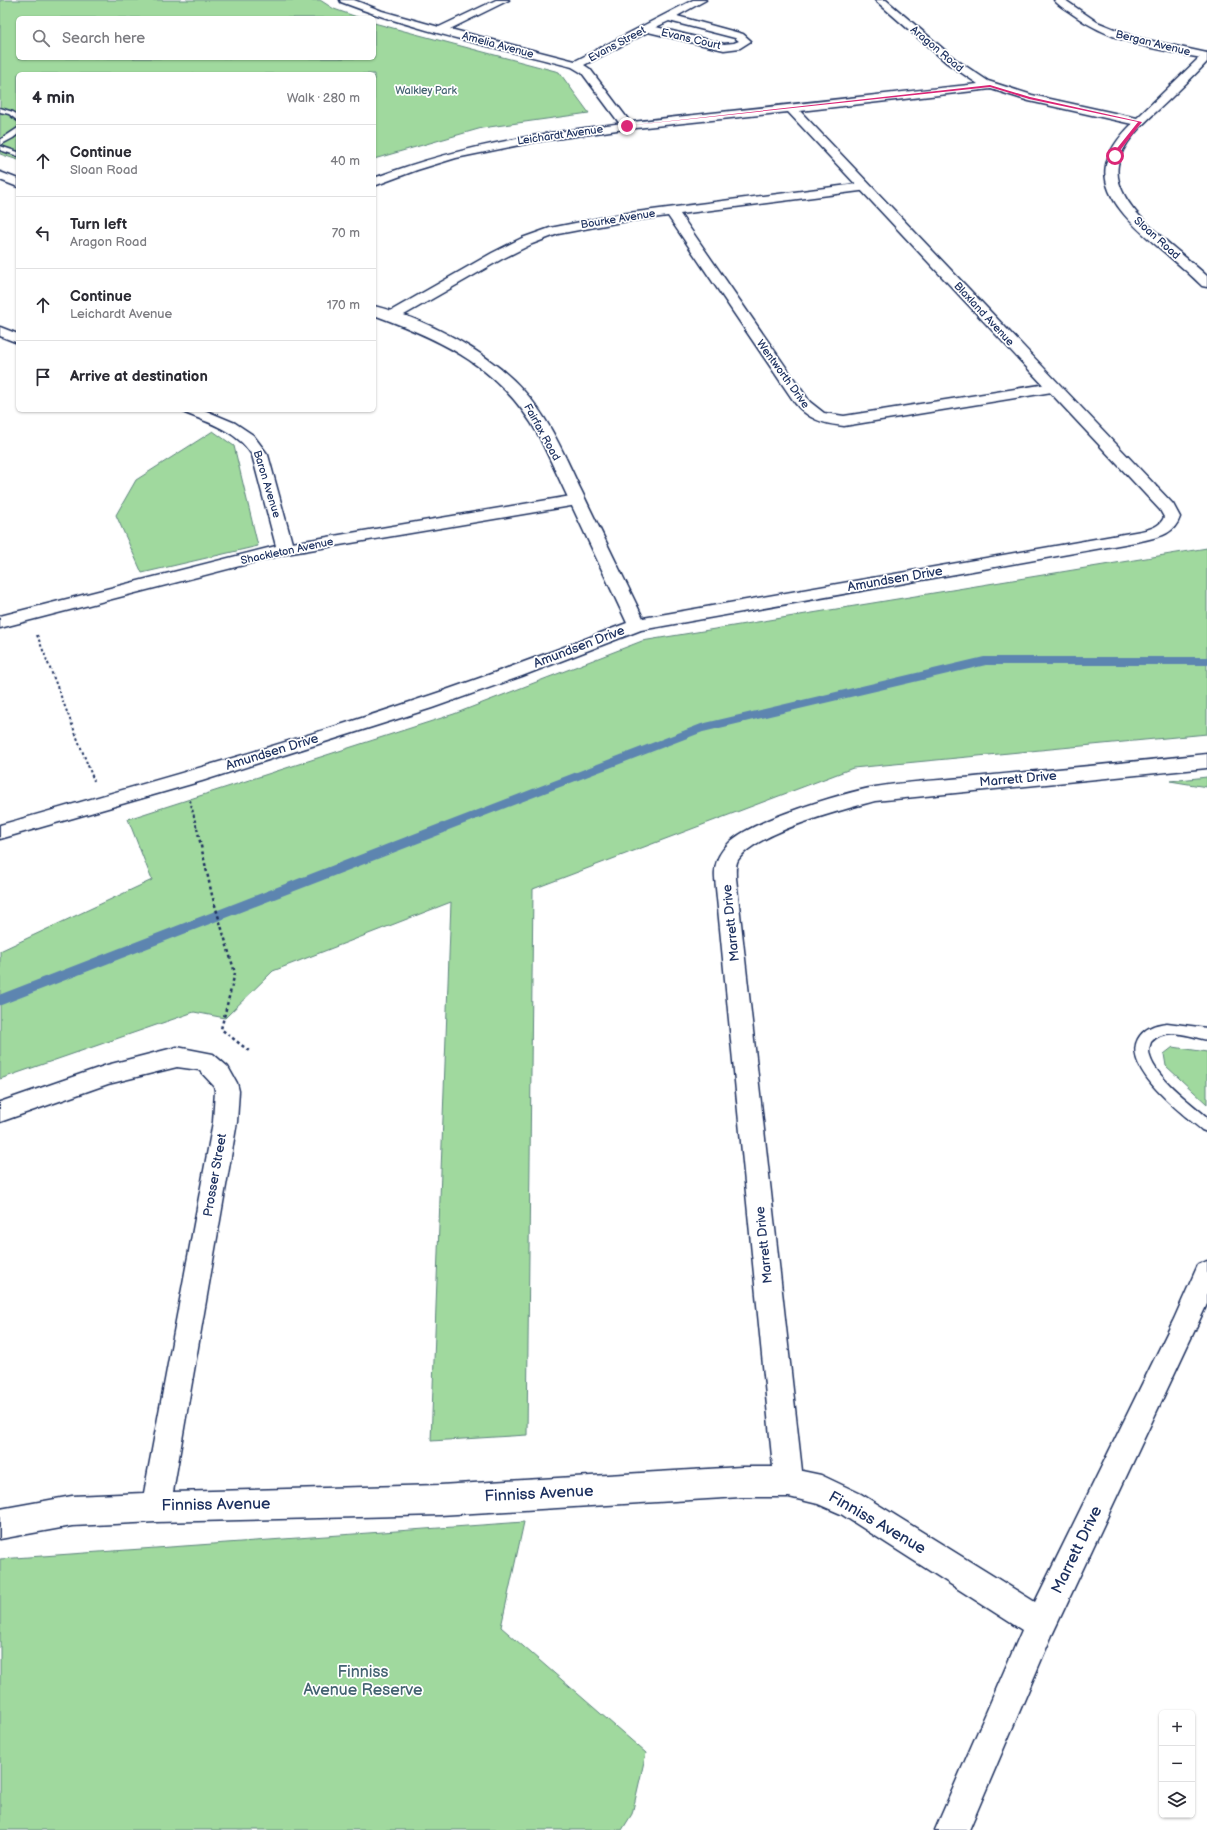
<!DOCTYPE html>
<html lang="en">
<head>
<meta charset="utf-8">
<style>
  body { margin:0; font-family:"Balsamiq Sans",sans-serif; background:#f2f2f3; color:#2b2b33 }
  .controls { position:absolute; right:12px; bottom:12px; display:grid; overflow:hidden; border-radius:6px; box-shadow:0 1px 3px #0004 }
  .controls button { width:36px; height:36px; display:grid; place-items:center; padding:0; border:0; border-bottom:1px solid #e1e1e2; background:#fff; color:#2b2b33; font:20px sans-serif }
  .stop { position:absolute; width:12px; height:12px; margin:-9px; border:3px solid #db2777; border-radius:50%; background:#fff }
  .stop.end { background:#db2777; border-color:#fff; box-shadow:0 1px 4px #0008 }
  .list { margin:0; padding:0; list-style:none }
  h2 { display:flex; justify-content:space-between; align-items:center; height:52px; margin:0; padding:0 16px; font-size:17px }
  h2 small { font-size:13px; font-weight:400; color:#7c7c81 }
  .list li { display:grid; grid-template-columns:26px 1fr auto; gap:12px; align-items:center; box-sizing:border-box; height:72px; padding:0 16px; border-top:1px solid #e1e1e2 }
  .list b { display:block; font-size:15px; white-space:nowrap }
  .list p { margin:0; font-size:13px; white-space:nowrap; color:#7c7c81 }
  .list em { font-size:13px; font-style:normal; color:#7c7c81 }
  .icon { flex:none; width:22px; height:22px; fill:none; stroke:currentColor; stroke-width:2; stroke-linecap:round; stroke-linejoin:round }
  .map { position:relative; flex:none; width:1207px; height:1830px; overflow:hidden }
  .search { position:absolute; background:#fff; box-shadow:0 1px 3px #0004; left:16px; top:16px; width:360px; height:44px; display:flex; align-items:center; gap:10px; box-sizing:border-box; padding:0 14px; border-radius:6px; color:#7c7c81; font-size:15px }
  .panel { position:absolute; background:#fff; box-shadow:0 1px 3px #0004; left:16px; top:72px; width:360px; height:340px; border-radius:6px }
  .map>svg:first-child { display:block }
  .green { fill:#a0d99e; stroke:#5e847e }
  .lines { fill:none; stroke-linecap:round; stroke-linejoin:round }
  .stream-far1 { stroke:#5d85b0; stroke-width:8 }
  .stream { stroke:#5d85b0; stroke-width:10 }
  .service-casing { stroke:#1b2f5e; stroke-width:3 }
  .minor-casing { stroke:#1b2f5e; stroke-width:3 }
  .tertiary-casing { stroke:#1b2f5e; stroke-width:3 }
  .path-far1 { stroke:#1b2f5e; stroke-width:2; stroke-dasharray:2.5 2.5; stroke-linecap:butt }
  .path { stroke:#1b2f5e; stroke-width:2.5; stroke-dasharray:3 3; stroke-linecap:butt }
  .service { fill:#fff; fill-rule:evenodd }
  .minor { fill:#fff; fill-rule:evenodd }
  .tertiary { fill:#fff; fill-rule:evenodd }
  .route { fill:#db2777 }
  .labels { text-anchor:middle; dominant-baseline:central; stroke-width:3.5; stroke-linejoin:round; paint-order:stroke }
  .far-street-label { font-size:11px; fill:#1b2f5e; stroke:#fff }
  .far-park-label { font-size:11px; fill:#436271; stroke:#fff }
  .street-label { font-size:13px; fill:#1b2f5e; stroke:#fff }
  .near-street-label { font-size:16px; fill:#1b2f5e; stroke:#fff }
  .near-park-label { font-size:16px; fill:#436271; stroke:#fff }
</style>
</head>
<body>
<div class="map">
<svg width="1207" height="1830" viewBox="0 0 1207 1830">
  <rect width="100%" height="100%" fill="#fff"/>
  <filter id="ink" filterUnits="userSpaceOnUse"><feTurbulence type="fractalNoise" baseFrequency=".025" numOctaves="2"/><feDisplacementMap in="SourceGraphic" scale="8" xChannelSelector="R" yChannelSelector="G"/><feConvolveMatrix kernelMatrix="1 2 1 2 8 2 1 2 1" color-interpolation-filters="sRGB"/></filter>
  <g filter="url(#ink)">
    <g class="green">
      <polygon points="0,0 320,0 334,9 360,18 18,18 18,58 374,58 374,23 559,72 589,113 482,128 374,159 374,74 18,74 18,160 0,154"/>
      <polygon points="213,431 234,446 258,546 142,573 116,515 136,480"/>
      <polygon points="1207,548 1207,734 853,768 533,889 527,1435 431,1441 451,902 273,971 225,1018 194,1012 0,1079 0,951 152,880 128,819 454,714 642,641"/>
      <polygon points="1207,777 1207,787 1170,781"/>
      <polygon points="1173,1047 1207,1052 1207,1104 1166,1066 1164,1054"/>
      <polygon points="524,1522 501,1627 646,1753 632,1814 622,1830 0,1830 0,1559"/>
    </g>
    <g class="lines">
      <polyline class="stream-far1" points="440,829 702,728 985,661 1207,661"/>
      <polyline class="stream" points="0,1000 443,828"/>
      <g class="service-casing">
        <g id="service">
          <polygon points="0,108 13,112 18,115 18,121 9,114 0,112"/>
          <polygon points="18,128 18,134 13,138 0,145 0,140"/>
          <polygon points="0,146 18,152 18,156 0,150"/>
          <path d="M1167 1023 1207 1028V1040C1189 1036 1165 1026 1151 1042 1150 1045 1149 1048 1149 1051 1150 1074 1191 1103 1207 1117V1132L1202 1130C1182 1113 1122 1069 1138 1039 1144 1028 1156 1024 1167 1023Z"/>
        </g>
      </g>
      <g class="minor-casing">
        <g id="minor">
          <path d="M340 0H354L382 11 439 27 496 0H509L450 29 575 61 693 0H706L677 16 743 34 751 41 740 48 724 50 648 32 584 65 590 69 633 126 627 130 623 128 582 73 572 67C495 47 416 31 341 2ZM669 21 735 38 739 41 734 43 724 44 656 27Z"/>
          <path d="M1054 0H1065L1097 22 1134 37 1207 53V59C1159 50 1111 43 1071 13 1065 9 1058 5 1054 0Z"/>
          <path d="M864 183 868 184 870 187 868 190 680 214 810 402 824 413 844 416 1053 383 1058 385 1061 388 1058 391 844 426C823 424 808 419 795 403L668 216 621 222 558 234 532 244 502 259 397 319H387L385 316 387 313 492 253 522 238 550 228 621 214Z"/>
          <polygon points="0,327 18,334 18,343 0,336"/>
          <path d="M182 410H204L235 423 253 435 268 455 292 543 577 495 583 496 585 500 583 504 577 505 286 554 0 628V616L276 546 252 455C237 431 210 423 185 413Z"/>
          <path d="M1207 754V768L875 801C842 810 756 832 738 860 735 865 736 873 736 878L802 1471 821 1475 861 1494 1035 1602 1174 1319 1198 1265 1207 1261V1304L1052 1635 969 1830H935L1022 1630 841 1514 818 1504 789 1497H741L440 1515 156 1522 72 1526 0 1539V1509L72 1496 144 1493 213 1122 215 1091 214 1086 199 1070 177 1067 108 1084 0 1122V1102L107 1065 177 1047 213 1054 228 1067 237 1083 239 1091 237 1122 173 1492 440 1485 741 1467H773L715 878C714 864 718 854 729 843 750 821 842 793 875 787 909 781 948 780 984 776 1058 769 1133 762 1207 754Z"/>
        </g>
      </g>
      <g class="tertiary-casing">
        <g id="tertiary">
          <path d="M875 0H886L955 59 988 81 1032 95 1137 118 1203 54 1207 53V62C1196 74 1184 85 1172 97 1153 116 1123 137 1118 165 1115 183 1126 200 1136 212 1157 236 1184 255 1207 276V287L1202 286C1192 276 1181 266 1170 257 1146 236 1099 202 1106 165 1109 149 1121 135 1132 124L1029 101 991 89 800 111 1173 504 1180 517C1174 535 1158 537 1141 541L641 630 522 676 432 708 202 781 0 839V825C140 785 281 746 419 699 489 676 558 649 627 623L539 436C501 368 445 341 374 315V306C424 318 488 351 523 390 550 419 565 457 582 492 602 534 623 576 643 618L1141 531C1150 529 1160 527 1164 517L1160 510 788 112 617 130 534 142 456 158 417 170 374 186V178C484 136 596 126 712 113 800 104 889 93 978 84L947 63Z"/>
          <polygon points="0,172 18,179 18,187 0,180"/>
        </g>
      </g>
      <g class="path-far1">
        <polyline points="37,635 94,781"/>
        <polyline points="190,800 197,829"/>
      </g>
      <polyline class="path" points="197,828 212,895 235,973 221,1029 249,1051"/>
      <use href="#service" class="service"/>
      <use href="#minor" class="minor"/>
      <use href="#tertiary" class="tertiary"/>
    </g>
  </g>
  <polygon class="route" points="990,85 1030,97 1142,122 1115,157 1113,156 1118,147 1138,122 1029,99 990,87 625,126"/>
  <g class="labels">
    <g class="far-street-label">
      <text transform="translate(691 39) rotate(13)">Evans Court</text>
      <text transform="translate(1153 43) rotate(14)">Bergan Avenue</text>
      <text transform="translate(617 44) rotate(-28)">Evans Street</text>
      <text transform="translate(498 45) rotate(15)">Amelia Avenue</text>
      <text transform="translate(937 49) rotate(40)">Aragon Road</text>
      <text transform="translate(560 135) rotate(-8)">Leichardt Avenue</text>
      <text transform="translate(618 219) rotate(-9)">Bourke Avenue</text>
      <text transform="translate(1157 238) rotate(42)">Sloan Road</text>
      <text transform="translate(984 314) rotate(47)">Blaxland Avenue</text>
      <text transform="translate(783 374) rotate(54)">Wentworth Drive</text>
      <text transform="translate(542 432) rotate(61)">Fairfax Road</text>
      <text transform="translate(267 484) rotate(73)">Baron Avenue</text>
      <text transform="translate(287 551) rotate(-12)">Shackleton Avenue</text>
    </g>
    <g class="far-park-label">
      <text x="426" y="90">Walkley Park</text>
    </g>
    <g class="street-label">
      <text transform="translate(895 579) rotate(-10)">Amundsen Drive</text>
      <text transform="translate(579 647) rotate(-21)">Amundsen Drive</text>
      <text transform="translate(272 752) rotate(-17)">Amundsen Drive</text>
      <text transform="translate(1018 779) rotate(-5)">Marrett Drive</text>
      <text transform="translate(731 923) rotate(-96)">Marrett Drive</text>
      <text transform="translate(215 1175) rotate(-80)">Prosser Street</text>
      <text transform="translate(764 1245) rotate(-96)">Marrett Drive</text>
    </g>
    <g class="near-street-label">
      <text transform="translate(539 1494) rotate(-3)">Finniss Avenue</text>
      <text transform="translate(216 1505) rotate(-1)">Finniss Avenue</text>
      <text transform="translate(877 1523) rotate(30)">Finniss Avenue</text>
      <text transform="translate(1077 1550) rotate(-64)">Marrett Drive</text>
    </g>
    <g class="near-park-label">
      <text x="363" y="1672">Finniss<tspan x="363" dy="18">Avenue Reserve</tspan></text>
    </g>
  </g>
</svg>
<div class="controls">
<button>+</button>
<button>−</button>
<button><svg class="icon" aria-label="layers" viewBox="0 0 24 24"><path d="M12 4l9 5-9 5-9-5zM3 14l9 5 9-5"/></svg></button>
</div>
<div class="stop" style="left:1115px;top:156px"></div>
<div class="stop end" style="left:627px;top:126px"></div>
<div class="search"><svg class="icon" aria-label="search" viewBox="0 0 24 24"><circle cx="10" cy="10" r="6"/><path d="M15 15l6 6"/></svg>Search here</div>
<section class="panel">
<h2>4 min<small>Walk · 280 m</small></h2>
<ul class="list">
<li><svg class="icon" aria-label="ahead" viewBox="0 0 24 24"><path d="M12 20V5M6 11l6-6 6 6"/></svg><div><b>Continue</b><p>Sloan Road</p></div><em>40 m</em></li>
<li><svg class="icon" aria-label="left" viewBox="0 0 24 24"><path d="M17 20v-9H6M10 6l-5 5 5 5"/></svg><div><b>Turn left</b><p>Aragon Road</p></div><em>70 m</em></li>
<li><svg class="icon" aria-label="ahead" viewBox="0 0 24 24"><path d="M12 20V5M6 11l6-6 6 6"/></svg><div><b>Continue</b><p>Leichardt Avenue</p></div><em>170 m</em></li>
<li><svg class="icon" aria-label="arrive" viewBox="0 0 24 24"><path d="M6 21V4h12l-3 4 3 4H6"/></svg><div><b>Arrive at destination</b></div></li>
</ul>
</section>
</div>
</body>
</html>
